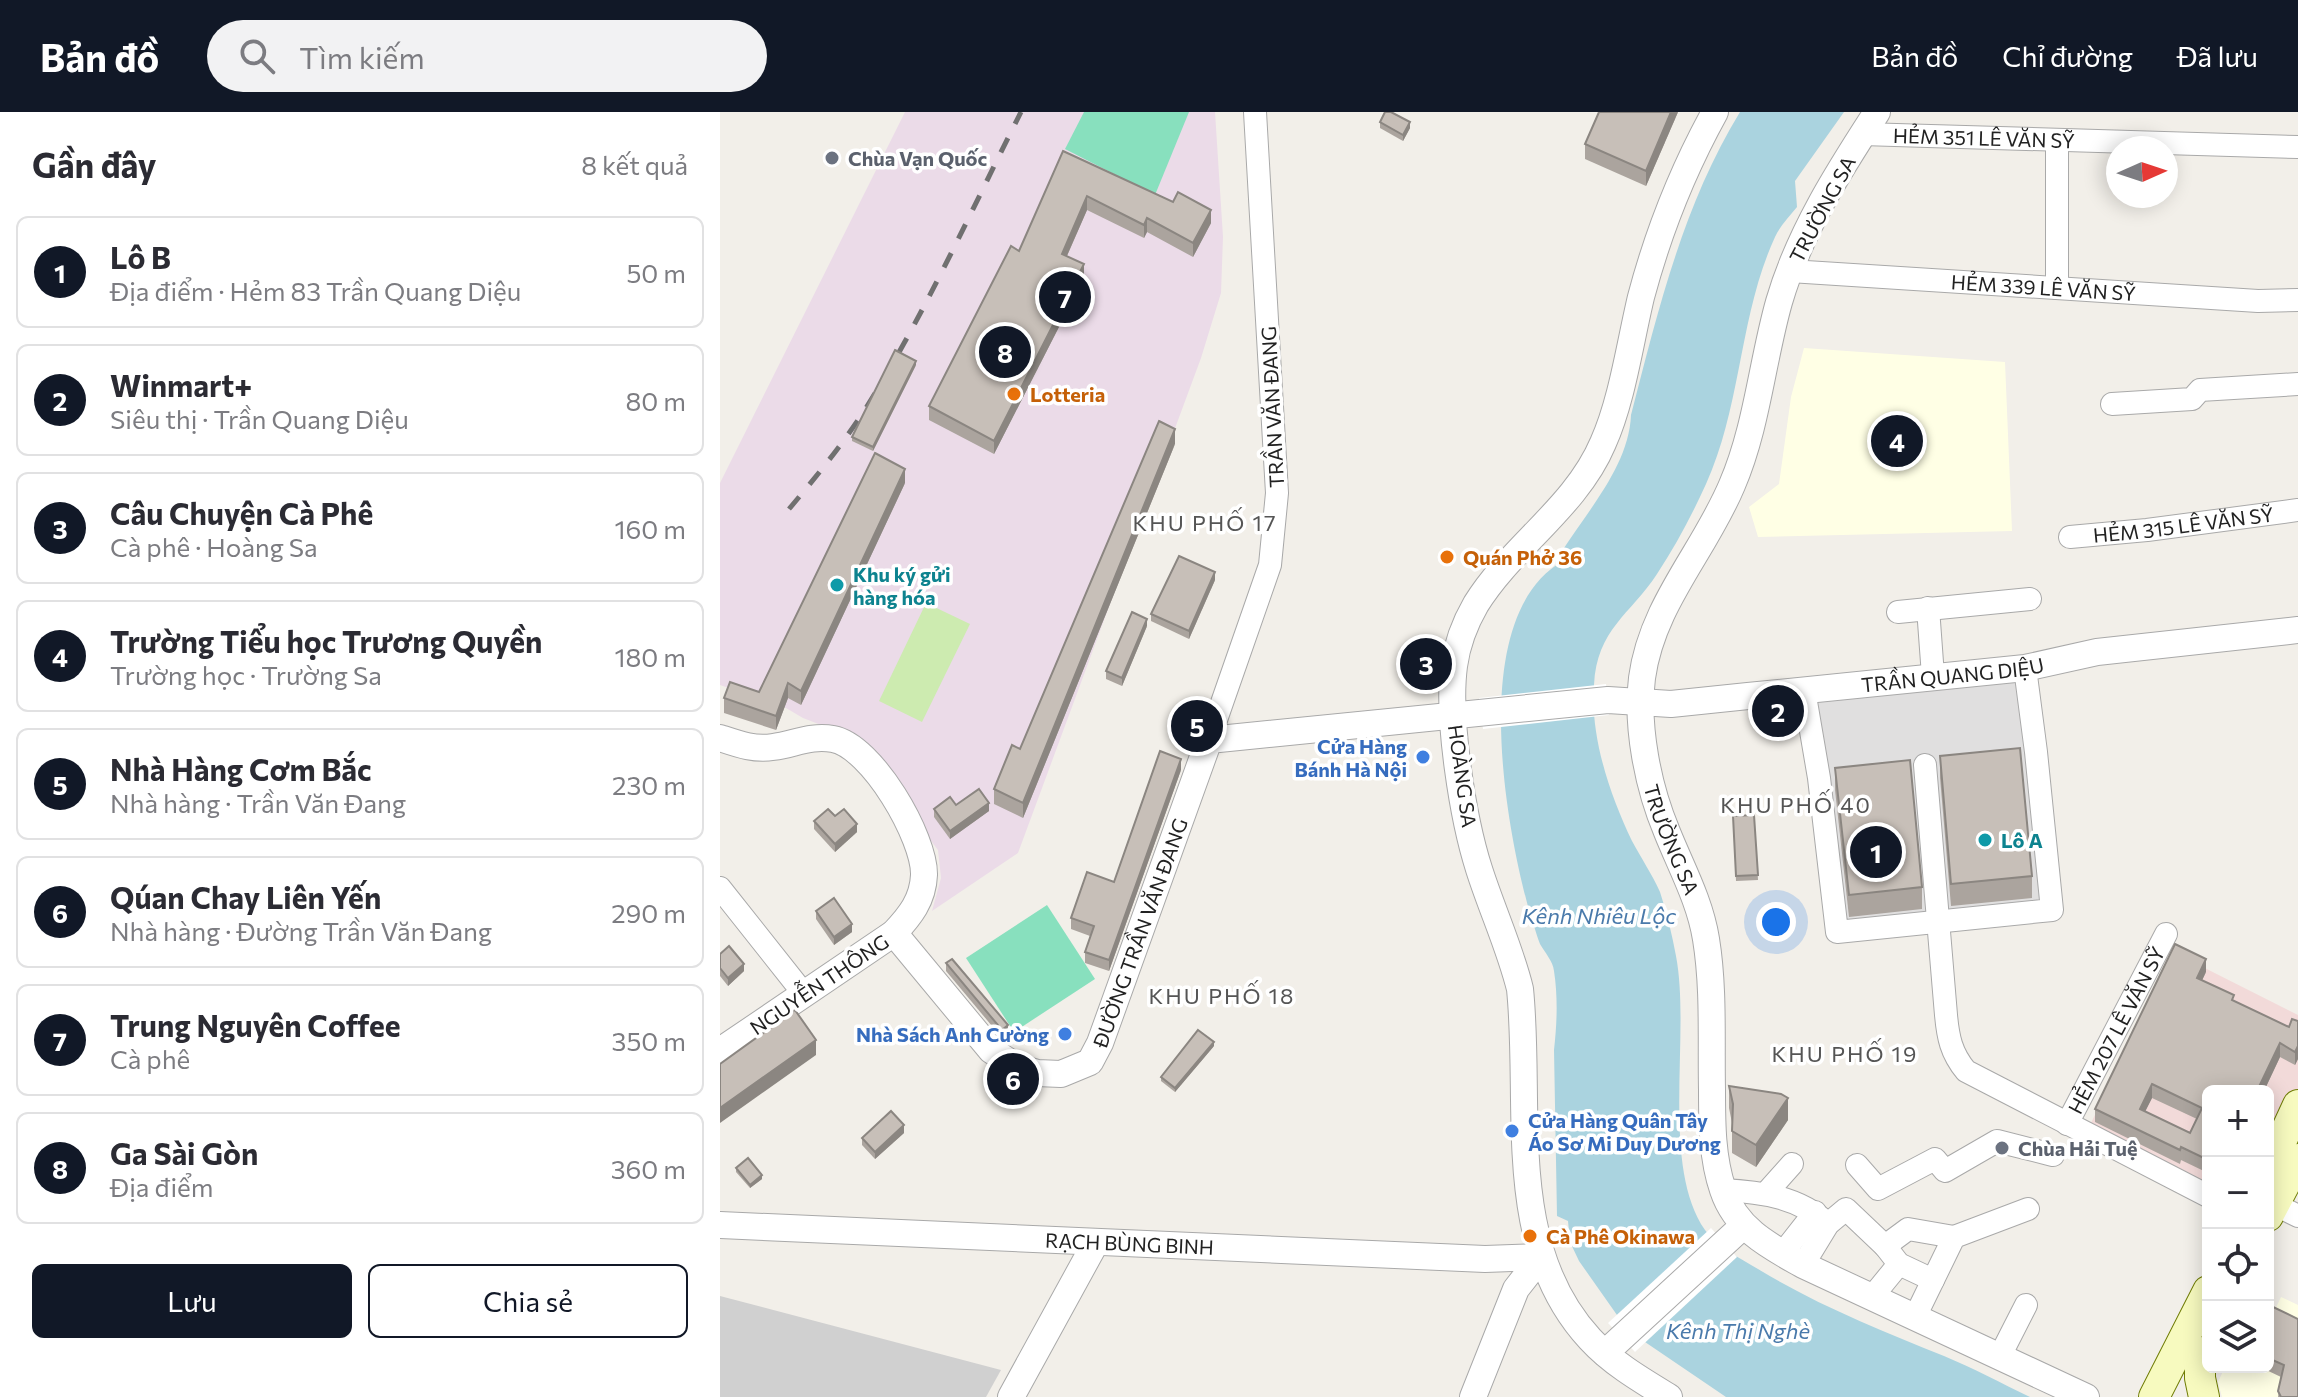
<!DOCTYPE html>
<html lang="vi">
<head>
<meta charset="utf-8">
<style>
  body { margin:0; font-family:Commissioner,sans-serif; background:#f2f2f3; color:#2b2b33 }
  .controls { position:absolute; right:24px; bottom:24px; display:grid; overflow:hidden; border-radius:12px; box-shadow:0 4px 20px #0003 }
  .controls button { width:72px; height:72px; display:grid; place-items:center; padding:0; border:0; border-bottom:2px solid #e1e1e2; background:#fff; color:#2b2b33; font:40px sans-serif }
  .compass { position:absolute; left:1386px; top:24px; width:72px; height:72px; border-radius:50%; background:#fff; box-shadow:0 4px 20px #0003; rotate:87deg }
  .you { position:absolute; left:1056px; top:810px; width:28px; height:28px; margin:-20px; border:6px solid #fff; border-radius:50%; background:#1a73e8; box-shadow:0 0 0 12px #1a73e833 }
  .badge { display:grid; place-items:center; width:52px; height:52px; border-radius:50%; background:#111827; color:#fff; font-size:26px; font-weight:700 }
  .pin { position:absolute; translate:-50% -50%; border:4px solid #fff; box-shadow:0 2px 8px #0006 }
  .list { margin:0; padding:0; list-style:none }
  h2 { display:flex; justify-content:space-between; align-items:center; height:104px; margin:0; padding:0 32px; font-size:34px }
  h2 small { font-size:26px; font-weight:400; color:#7c7c81 }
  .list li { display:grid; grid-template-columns:52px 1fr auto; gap:24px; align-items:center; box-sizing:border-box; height:112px; margin:0 16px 16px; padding:0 16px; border:2px solid #e1e1e2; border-radius:12px }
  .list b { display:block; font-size:30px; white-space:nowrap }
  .list p { margin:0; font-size:26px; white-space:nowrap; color:#7c7c81 }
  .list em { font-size:26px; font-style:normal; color:#7c7c81 }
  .actions { display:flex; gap:16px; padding:24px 32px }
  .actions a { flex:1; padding:18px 0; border:2px solid #111827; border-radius:12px; text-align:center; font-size:28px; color:#111827 }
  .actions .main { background:#111827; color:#fff }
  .icon { flex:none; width:44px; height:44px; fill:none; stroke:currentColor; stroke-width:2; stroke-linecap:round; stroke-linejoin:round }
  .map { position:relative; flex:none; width:1578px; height:1285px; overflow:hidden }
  header { display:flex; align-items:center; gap:48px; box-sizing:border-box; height:112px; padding:0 40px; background:#111827; color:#fff }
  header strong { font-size:38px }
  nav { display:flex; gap:44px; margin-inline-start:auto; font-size:28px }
  .search { width:560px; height:72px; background:#f2f2f3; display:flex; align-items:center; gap:20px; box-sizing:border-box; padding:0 28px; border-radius:44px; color:#7c7c81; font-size:30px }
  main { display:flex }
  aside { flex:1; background:#fff }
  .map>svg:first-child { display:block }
  .residential { fill:#e0dfdf }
  .commercial { fill:#f2dad9 }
  .industrial { fill:#ebdbe8 }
  .education { fill:#ffffe5 }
  .religious { fill:#d0d0d0 }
  .grass { fill:#cdebb0 }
  .pitch { fill:#88e0be }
  .water { fill:#aad3df }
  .pier { fill:#fff }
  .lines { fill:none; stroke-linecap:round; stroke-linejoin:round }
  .minor-casing { stroke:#a9a9a9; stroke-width:24 }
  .tertiary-casing { stroke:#a9a9a9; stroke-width:28 }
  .secondary-casing { stroke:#707d05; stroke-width:32 }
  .minor { stroke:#fff; stroke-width:22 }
  .tertiary { stroke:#fff; stroke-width:26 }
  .secondary { stroke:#f7fabf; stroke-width:30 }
  .rail { stroke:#707070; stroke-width:5; stroke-dasharray:16 16; stroke-linecap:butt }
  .wall { fill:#aba49e; fill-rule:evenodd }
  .shaded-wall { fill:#8b8681 }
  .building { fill:#c7bfb8; stroke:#8b8681; stroke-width:2; fill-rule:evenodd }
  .worship-dot { fill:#6b7280; stroke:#fff; stroke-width:3 }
  .food-dot { fill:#e8710a; stroke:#fff; stroke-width:3 }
  .culture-dot { fill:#0f9aa8; stroke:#fff; stroke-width:3 }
  .shop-dot { fill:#3f7fe0; stroke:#fff; stroke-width:3 }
  .labels { text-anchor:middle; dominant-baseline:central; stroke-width:7; stroke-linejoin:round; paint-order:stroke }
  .street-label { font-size:20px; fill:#222; stroke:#fff }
  .worship-label { font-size:20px; font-weight:bold; fill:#5b616d; stroke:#fff; text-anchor:start }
  .food-label { font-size:20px; font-weight:bold; fill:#c56008; stroke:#fff; text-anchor:start }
  .culture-label { font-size:20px; font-weight:bold; fill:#0d838f; stroke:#fff; text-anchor:start }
  .shop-label { font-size:20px; font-weight:bold; fill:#366cbe; stroke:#fff; text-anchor:end }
  .neighbourhood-label { font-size:22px; letter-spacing:2px; fill:#555; stroke:#fff }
  .water-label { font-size:22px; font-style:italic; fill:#4a7aab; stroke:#fff }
</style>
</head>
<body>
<header>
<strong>Bản đồ</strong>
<div class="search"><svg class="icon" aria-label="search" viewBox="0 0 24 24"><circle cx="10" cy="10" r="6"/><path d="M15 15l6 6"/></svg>Tìm kiếm</div>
<nav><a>Bản đồ</a><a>Chỉ đường</a><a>Đã lưu</a></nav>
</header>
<main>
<aside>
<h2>Gần đây<small>8 kết quả</small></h2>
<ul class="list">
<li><span class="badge">1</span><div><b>Lô B</b><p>Địa điểm · Hẻm 83 Trần Quang Diệu</p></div><em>50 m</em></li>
<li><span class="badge">2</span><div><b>Winmart+</b><p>Siêu thị · Trần Quang Diệu</p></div><em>80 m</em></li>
<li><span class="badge">3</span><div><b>Câu Chuyện Cà Phê</b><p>Cà phê · Hoàng Sa</p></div><em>160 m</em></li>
<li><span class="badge">4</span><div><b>Trường Tiểu học Trương Quyền</b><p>Trường học · Trường Sa</p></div><em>180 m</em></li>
<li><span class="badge">5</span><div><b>Nhà Hàng Cơm Bắc</b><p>Nhà hàng · Trần Văn Ðang</p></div><em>230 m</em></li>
<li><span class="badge">6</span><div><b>Qúan Chay Liên Yến</b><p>Nhà hàng · Đường Trần Văn Đang</p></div><em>290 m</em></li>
<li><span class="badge">7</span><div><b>Trung Nguyên Coffee</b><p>Cà phê</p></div><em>350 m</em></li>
<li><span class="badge">8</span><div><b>Ga Sài Gòn</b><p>Địa điểm</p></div><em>360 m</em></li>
</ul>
<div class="actions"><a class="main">Lưu</a><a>Chia sẻ</a></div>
</aside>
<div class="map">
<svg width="1578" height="1285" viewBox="0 0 1578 1285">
  <rect width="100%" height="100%" fill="#f2efe9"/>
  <polygon class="residential" points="1298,562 1326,793 1121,814 1094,583"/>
  <polygon class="commercial" points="1455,841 1578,903 1578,983 1548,1043 1548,979 1488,979 1488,1079 1368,1017"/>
  <polygon class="industrial" points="185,0 495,0 503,125 501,181 481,246 298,741 212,799 221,766 218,738 132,625 83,606 66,596 0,573 0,371"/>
  <g class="education">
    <polygon points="1084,236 1285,250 1292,419 1038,425 1029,395 1059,372 1071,285"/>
    <polygon points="1561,1185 1578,1193 1578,1285 1502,1285 1498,1270 1505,1255 1548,1255 1548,1212"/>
  </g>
  <polygon class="religious" points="0,1184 281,1258 266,1285 0,1285"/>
  <polygon class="grass" points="206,491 250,512 202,610 159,589"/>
  <g class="pitch">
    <polygon points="364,0 469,0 435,83 345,37"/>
    <polygon points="327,793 375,867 294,920 246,846"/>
  </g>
  <path class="water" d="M1020 0H1124L1075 69 1077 95C1069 105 1060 114 1055 125 1019 203 1022 293 986 372 972 403 956 433 937 462 910 503 877 517 874 573 870 625 890 683 912 729 921 746 932 762 940 780 947 801 952 823 956 844 971 922 940 1053 985 1118 998 1136 1020 1146 1038 1157 1097 1193 1160 1218 1224 1244 1253 1256 1281 1271 1310 1285H1006L925 1230 897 1203 859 1149 850 1130 848 1109 837 1104 834 938C837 912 838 885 834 859 833 849 825 841 820 832 816 822 813 809 809 798 785 711 747 503 843 449L842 439C869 397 909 353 911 303 938 199 963 93 1020 0Z"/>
  <g class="pier">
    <polygon points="886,572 889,603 763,617 759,586"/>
    <polygon points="991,1116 1017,1145 915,1240 888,1211"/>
  </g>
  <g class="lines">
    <g class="minor-casing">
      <g id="minor">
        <path id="s1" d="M1142 22 1578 35"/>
        <polyline points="1337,29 1337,176"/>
        <path id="s2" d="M1070 159 1538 189 1578 188"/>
        <polyline points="1392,292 1472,287 1480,278 1578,272"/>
        <path id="s3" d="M1350 425 1427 418 1578 398"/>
        <polyline points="1208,496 1213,564"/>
        <polyline points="1178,500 1310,487"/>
        <polyline points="1084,578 1099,666 1117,820 1332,798 1316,640 1305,556"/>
        <polyline points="489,628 550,453 557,381 535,0"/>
        <path d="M1205 653 1226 903C1228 925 1231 941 1246 959L1488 1084"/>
        <polyline points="0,776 84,882"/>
        <path id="s4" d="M1347 1012 1446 822"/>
        <polyline points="1137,1053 1158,1077 1215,1047 1225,1059 1277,1029 1333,1043"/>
        <path d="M1003 1078C1042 1080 1079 1085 1108 1112"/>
        <polyline points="1047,1080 1072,1052"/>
        <polyline points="1554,1092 1578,1104"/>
        <polyline points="1165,1134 1188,1117 1234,1125"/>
        <polyline points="1062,1142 1095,1100"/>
        <polyline points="1083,1153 1108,1112 1126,1097 1165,1134 1179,1152 1213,1168"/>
        <polyline points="1152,1185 1179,1152"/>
        <polyline points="1195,1205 1234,1125 1308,1097"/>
        <polyline points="1279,1246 1306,1193"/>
      </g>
    </g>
    <g class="tertiary-casing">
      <g id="tertiary">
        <path id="s5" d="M1157 0C1118 60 1079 121 1059 190 1042 250 1037 315 1012 373 984 440 932 492 922 566 916 615 928 675 947 720 961 755 980 789 986 827 994 876 991 928 992 978 992 1011 992 1046 1003 1078 1016 1117 1049 1134 1083 1153L1366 1285"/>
        <path d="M0 626C18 632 34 638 53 635 75 632 91 623 113 627 152 634 205 726 204 763 203 788 190 804 174 821L0 939"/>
        <path id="s6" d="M174 821 271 938 297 955 317 961 341 962 370 950 380 931 489 628 888 588 951 592 1028 584 1305 556 1377 540 1578 518"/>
        <path id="s7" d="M0 1113 765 1147 821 1145"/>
        <polyline points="885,1241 1023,1114"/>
        <polyline points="291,1285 376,1130"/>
        <polyline points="753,1285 796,1177 821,1145"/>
        <path d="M949 1285C921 1268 892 1251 870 1227 783 1133 812 995 800 877 790 836 772 798 759 757 743 707 727 607 734 554 737 532 745 511 756 492 792 434 856 395 883 331 902 289 910 231 921 185 938 121 963 58 995 0"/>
      </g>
    </g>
    <g class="secondary-casing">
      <g id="secondary">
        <polyline points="1548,1058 1578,993"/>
        <polyline points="1548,1104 1578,1047"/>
        <polyline points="1480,1240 1480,1266 1484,1285"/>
        <polyline points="1434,1285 1488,1179"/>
      </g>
    </g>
    <use href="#minor" class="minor"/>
    <use href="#tertiary" class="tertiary"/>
    <use href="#secondary" class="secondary"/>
    <path class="rail" d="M69 397C102 358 134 318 160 273 212 186 255 91 301 0"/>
  </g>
  <g class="wall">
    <polygon points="958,0 926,74 865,47 865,32"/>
    <polygon points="660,10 690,16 683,29 660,16"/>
    <polygon points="343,39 491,111 473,145 427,120 424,126 367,98 347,144 364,166 274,342 209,308 209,294 299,139"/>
    <polygon points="196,253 153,339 132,329 132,325"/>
    <polygon points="455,332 303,706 274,692 274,677 300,637"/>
    <polygon points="185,371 81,593 68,586 56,618 4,601 4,586 39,580"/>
    <polygon points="495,468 469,527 431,509 431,502"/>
    <polygon points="427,514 402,574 386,567 386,559"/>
    <polygon points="1220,644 1312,764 1312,786 1231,794 1220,666"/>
    <polygon points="1115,656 1202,775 1202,797 1129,805 1115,678"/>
    <polygon points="461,658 389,859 365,851 365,840 370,824 351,817 351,806 394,770"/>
    <polygon points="214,697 269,699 230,727 214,705"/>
    <polygon points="1034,703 1038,768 1016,769 1013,704"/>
    <polygon points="115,704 137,720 115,740 94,717 94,709"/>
    <polygon points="96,799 132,820 114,833 96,807"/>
    <polygon points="0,842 24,859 8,874 0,864"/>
    <polygon points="226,851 288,921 282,926 226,859"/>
    <path d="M1486 860 1482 868 1514 889 1569 915 1578 909V947L1575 953 1560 945 1544 979H1488V1061L1461 1048 1460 1052 1375 1010V997ZM1432 986 1477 1007 1470 1021 1425 999Z"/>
    <polygon points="494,934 455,980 441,969 441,965"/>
    <polygon points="1009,974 1068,1008 1036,1055 1012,1041 1012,1011 1009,996"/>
    <polygon points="184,1021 155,1047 142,1033 142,1026"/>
    <polygon points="16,1056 42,1067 30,1076 16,1060"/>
    <polygon points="1548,1201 1578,1285 1558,1285 1561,1265 1540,1255 1548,1255"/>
  </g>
  <g class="shaded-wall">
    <polygon points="951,0 958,0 926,74 926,59"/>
    <polygon points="690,10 690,16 683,29 683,23"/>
    <polygon points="367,84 367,98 342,155 342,142"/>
    <polygon points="491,98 491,111 473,145 473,131"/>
    <polygon points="427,106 427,120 424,126 424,113"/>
    <polygon points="364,152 364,166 274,342 274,329"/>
    <polygon points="196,249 196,253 153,339 153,335"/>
    <polygon points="455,317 455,332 303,706 303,691"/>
    <polygon points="185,357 185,371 81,593 81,579"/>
    <polygon points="495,460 495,468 469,527 469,519"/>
    <polygon points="427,507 427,514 402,574 402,566"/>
    <polygon points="68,571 68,586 56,618 56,604"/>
    <polygon points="461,647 461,658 389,859 389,848"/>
    <polygon points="269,691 269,699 230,727 230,719"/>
    <polygon points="137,712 137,720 115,740 115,732"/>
    <polygon points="132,812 132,820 114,833 114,825"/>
    <polygon points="1486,847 1486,860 1477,879 1477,866"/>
    <polygon points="24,852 24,859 8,874 8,866"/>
    <polygon points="288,913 288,921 282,926 282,918"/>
    <polygon points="96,928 96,943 0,1011 0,996"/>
    <polygon points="494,930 494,934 455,980 455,976"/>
    <polygon points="1560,931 1560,945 1544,979 1537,979"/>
    <polygon points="1578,934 1578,947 1575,953 1575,940"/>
    <polygon points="1432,972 1432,986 1420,1010 1420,997"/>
    <polygon points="1068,986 1068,1008 1036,1055 1036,1033"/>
    <polygon points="184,1013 184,1021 155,1047 155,1040"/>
    <polygon points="42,1063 42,1067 30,1076 30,1073"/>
  </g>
  <g class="building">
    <polygon points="665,0 671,0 690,10 683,23 660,10"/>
    <polygon points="879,0 951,0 926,59 865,32"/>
    <polygon points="343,39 453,90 458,80 491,98 473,131 427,106 424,113 367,84 342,142 364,152 274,329 209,294 291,134 299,139"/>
    <polygon points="175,238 196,249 153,335 132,325"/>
    <polygon points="439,309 455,317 303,691 274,677 292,633 300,637"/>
    <polygon points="155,341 185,357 81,579 68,571 56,604 4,586 10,570 39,580"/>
    <polygon points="459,444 495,460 469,519 431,502"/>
    <polygon points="412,500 427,507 402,566 386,559"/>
    <polygon points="1300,636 1312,764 1231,772 1220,644"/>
    <polygon points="440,639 461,647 389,848 365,840 374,814 351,806 367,760 394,770"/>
    <polygon points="1190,648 1202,775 1129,783 1115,656"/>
    <polygon points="259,677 269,691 230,719 214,697 230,685 236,693"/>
    <polygon points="108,697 115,704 124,697 137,712 115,732 94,709"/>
    <polygon points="1034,703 1038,763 1016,764 1013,704"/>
    <polygon points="114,786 132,812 114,825 96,799"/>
    <path d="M1455 832 1486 847 1477 866 1514 883 1512 888 1569 915 1572 907 1578 909V934L1575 940 1560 931 1537 979H1488V1048L1461 1035 1460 1038 1375 997ZM1432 972 1482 996 1470 1021 1420 997Z"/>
    <polygon points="9,834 24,852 8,866 0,856 0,842"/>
    <polygon points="232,847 288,913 282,918 226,851"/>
    <polygon points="75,898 96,928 0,996 0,952"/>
    <polygon points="478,918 494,930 455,976 441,965"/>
    <polygon points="1009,974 1061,982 1068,986 1036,1033 1012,1019 1013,992"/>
    <polygon points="171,999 184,1013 155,1040 142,1026"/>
    <polygon points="28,1046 42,1063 30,1073 16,1056"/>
    <polygon points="1551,1194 1578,1207 1578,1285 1561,1285 1558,1279 1564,1253 1548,1246 1548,1201"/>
  </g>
  <g class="worship-dot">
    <circle cx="112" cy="46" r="8"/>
    <circle cx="1282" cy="1036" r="8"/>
  </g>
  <g class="food-dot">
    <circle cx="294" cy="282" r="8"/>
    <circle cx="727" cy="445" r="8"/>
    <circle cx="810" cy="1124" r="8"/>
  </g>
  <g class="culture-dot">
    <circle cx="117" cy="473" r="8"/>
    <circle cx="1265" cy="728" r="8"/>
  </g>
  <g class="shop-dot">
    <circle cx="703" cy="645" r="8"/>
    <circle cx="345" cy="922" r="8"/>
    <circle cx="792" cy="1019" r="8"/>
  </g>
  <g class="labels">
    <g class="street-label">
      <text stroke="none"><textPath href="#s1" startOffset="122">HẺM 351 LÊ VĂN SỸ</textPath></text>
      <text transform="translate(1102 97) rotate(-62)">TRƯỜNG SA</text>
      <text stroke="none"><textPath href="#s2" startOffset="254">HẺM 339 LÊ VĂN SỸ</textPath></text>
      <text transform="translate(552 295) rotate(-93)">TRẦN VĂN ÐANG</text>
      <text stroke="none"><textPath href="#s3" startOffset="114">HẺM 315 LÊ VĂN SỸ</textPath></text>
      <text stroke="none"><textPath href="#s6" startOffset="1350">TRẦN QUANG DIỆU</textPath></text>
      <text transform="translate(743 664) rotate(82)">HOÀNG SA</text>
      <text stroke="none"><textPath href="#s5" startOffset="784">TRƯỜNG SA</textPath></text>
      <text stroke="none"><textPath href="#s6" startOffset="398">ĐƯỜNG TRẦN VĂN ĐANG</textPath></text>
      <text transform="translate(99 872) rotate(-34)">NGUYỄN THÔNG</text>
      <text stroke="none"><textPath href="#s4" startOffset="106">HẺM 207 LÊ VĂN SỸ</textPath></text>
      <text stroke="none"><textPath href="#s7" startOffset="410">RẠCH BÙNG BINH</textPath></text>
    </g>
    <g class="worship-label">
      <text x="128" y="46">Chùa Vạn Quốc</text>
      <text x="1298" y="1036">Chùa Hải Tuệ</text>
    </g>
    <g class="food-label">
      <text x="310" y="282">Lotteria</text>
      <text x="743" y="445">Quán Phở 36</text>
      <text x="826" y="1124">Cà Phê Okinawa</text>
    </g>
    <g class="culture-label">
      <text x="133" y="462">Khu ký gửi<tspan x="133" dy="23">hàng hóa</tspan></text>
      <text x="1281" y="728">Lô A</text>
    </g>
    <g class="shop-label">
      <text x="687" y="634">Cửa Hàng<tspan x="687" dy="23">Bánh Hà Nội</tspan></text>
      <text x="329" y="922">Nhà Sách Anh Cường</text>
      <text x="808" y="1008" text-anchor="start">Cửa Hàng Quân Tây<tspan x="808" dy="23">Áo Sơ Mi Duy Dương</tspan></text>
    </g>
    <g class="neighbourhood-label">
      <text x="485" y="410">KHU PHỐ 17</text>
      <text x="1076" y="692">KHU PHỐ 40</text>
      <text x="502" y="883">KHU PHỐ 18</text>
      <text x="1125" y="941">KHU PHỐ 19</text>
    </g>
    <g class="water-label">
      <text x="879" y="803">Kênh Nhiêu Lộc</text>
      <text x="1018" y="1218">Kênh Thị Nghè</text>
    </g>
  </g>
</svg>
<div class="controls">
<button>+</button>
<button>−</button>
<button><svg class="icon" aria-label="locate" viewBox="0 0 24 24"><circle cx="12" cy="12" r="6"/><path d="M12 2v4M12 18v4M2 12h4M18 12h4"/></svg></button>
<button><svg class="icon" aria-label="layers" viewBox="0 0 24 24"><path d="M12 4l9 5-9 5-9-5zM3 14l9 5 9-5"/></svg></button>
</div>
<svg class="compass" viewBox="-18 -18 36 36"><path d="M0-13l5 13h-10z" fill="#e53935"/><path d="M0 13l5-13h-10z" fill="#7c7c81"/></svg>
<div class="you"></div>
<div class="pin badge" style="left:1156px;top:740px">1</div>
<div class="pin badge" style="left:1058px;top:599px">2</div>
<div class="pin badge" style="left:706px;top:552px">3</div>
<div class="pin badge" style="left:1177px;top:329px">4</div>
<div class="pin badge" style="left:477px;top:614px">5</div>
<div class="pin badge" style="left:293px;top:967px">6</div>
<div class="pin badge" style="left:345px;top:185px">7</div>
<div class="pin badge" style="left:285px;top:240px">8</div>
</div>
</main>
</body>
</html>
